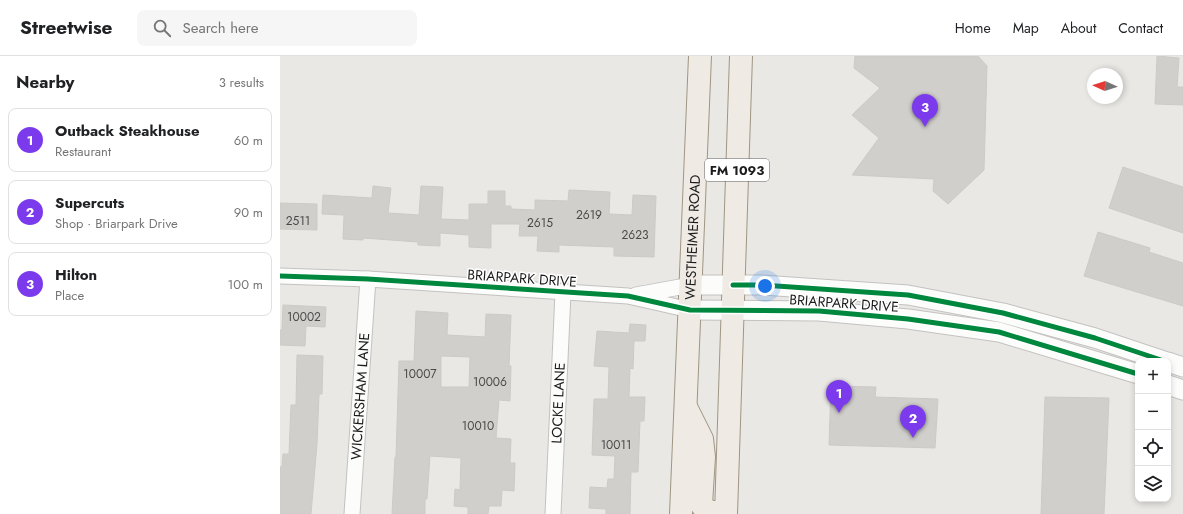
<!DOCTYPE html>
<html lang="en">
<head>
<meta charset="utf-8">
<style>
  body { margin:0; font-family:Jost,sans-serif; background:#f6f6f6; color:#202124 }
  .controls { position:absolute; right:12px; bottom:12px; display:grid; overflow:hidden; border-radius:8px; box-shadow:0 2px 6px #0003 }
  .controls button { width:36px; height:36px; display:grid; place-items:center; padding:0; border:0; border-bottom:1px solid #e0e0e0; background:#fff; color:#202124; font:20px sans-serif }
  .compass { position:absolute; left:807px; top:12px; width:36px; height:36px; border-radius:50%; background:#fff; box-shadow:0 2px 6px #0003; rotate:273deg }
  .you { position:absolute; left:485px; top:230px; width:14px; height:14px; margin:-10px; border:3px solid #fff; border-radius:50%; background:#1a73e8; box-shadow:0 0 0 6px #1a73e833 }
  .badge { display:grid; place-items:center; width:26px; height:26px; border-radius:50%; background:#7c3aed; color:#fff; font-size:13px; font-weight:700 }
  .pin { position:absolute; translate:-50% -33px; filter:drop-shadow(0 1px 2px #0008) }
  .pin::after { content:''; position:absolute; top:21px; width:14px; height:12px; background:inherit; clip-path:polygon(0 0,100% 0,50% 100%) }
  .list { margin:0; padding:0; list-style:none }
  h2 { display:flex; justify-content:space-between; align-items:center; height:52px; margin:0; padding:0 16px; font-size:17px }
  h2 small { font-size:13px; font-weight:400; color:#757577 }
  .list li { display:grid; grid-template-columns:26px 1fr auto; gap:12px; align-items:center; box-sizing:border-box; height:64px; margin:0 8px 8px; padding:0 8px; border:1px solid #e0e0e0; border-radius:8px }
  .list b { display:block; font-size:15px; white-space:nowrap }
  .list p { margin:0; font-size:13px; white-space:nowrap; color:#757577 }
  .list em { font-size:13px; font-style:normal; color:#757577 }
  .icon { flex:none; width:22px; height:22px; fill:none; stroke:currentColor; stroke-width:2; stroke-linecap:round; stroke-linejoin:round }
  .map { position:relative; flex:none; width:903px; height:458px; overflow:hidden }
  header { display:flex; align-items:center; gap:24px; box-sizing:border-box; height:56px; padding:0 20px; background:#fff; border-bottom:1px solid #e0e0e0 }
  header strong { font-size:19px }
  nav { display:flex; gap:22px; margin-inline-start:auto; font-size:14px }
  .search { width:280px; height:36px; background:#f6f6f6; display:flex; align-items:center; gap:10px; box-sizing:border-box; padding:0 14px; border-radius:8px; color:#757577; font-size:15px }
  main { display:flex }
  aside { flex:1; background:#fff }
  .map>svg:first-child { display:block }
  .building { fill:#d1cfcc; stroke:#cdcac6; fill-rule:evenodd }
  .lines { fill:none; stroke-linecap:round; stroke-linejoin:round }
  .minor-casing { stroke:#c3c2c1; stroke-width:17 }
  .tertiary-casing { stroke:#c3c2c1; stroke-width:21 }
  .primary-casing { stroke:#9f9583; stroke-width:24 }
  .minor { stroke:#fcfcfb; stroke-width:15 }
  .tertiary { stroke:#fcfcfb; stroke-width:19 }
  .primary { stroke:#efeae3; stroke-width:22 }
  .cycleway-casing { stroke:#fff; stroke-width:8 }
  .cycleway { stroke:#00873e; stroke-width:5 }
  .labels { text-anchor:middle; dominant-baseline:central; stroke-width:3; stroke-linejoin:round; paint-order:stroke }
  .number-label { font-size:12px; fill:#494948 }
  .shield { fill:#fff; stroke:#606060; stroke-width:1 }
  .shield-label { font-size:13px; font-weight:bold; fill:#1c1c1c }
  .street-label { font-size:14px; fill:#1c1c1c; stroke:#fff }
</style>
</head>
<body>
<header>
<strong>Streetwise</strong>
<div class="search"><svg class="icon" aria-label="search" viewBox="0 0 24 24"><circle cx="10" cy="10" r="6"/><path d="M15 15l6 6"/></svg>Search here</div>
<nav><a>Home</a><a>Map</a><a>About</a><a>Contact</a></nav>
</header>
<main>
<aside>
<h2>Nearby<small>3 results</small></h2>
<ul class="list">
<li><span class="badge">1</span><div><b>Outback Steakhouse</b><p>Restaurant</p></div><em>60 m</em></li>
<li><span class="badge">2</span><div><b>Supercuts</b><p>Shop · Briarpark Drive</p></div><em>90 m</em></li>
<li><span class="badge">3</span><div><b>Hilton</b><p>Place</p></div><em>100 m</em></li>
</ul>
</aside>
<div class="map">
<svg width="903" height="458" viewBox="0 0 903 458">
  <rect width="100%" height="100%" fill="#eae8e5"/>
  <g class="building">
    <polygon points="575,0 698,0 707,10 704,114 668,148 653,135 654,123 572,119 599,82 572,59 600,32 574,12"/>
    <polygon points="877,0 899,2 897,31 903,31 903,49 875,48"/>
    <polygon points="843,111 903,131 903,177 829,152"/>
    <polygon points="93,130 111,132 108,157 139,159 141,130 163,131 161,163 189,164 189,148 208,148 208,135 225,135 225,150 231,150 231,153 255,154 255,144 288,145 289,134 330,136 329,158 352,159 353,139 376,140 374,201 334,200 334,191 279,189 279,196 257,195 258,180 239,180 240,168 211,168 211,192 189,191 189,179 160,177 160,190 138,189 138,186 83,182 83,184 63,183 64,159 42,158 43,139 92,142"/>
    <polygon points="0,147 37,148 37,174 0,173"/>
    <polygon points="818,176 870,192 869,196 903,207 903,250 804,220"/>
    <polygon points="3,249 46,251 45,271 26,270 25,290 0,289 0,274 2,274"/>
    <path d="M136 255 168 257 167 279 205 281 206 258 231 259 229 310H231L230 345 219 344 216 382 231 383 230 407H235L234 435 222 434 221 450H209L208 458H188V451L174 450 175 433 180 434 181 402 150 400 147 443H145V458H112L115 401H116L119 305H134ZM161 300 190 301 189 331H161Z"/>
    <polygon points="350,268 366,269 365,285 354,285 353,313 350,312 349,341 365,341 364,365 360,365 358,416 351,416 350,458 326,458 326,453 309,452 310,431 327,432 328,423 334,423 335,400 312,399 314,343 328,343 329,311 314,310 317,275 349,277"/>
    <polygon points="17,299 43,300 42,338 39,338 37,388 31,458 0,458 0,411 2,411 3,398 9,398 11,349 16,349"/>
    <polygon points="551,330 596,331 595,341 658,343 655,392 549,389"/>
    <polygon points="765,341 829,342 824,458 761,458"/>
  </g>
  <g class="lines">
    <g class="minor-casing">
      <g id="minor">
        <polyline points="0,220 88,223 348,240 410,254"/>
        <polyline points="356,239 411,229"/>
        <path id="s1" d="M72 458 88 223"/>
        <path id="s2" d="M273 458 283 237"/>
      </g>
    </g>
    <g class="tertiary-casing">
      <g id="tertiary">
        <polyline points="411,229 481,229 628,239 723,257 815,282 884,305"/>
        <polyline points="410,254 539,255 628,263 719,276 858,318"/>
        <polyline points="888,306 903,311"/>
        <polyline points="888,329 903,334"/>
      </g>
    </g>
    <g class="primary-casing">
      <g id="primary">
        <path d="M406 351 422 383 424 401 421 448C427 458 436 456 446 456"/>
        <path id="s3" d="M401 458 420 0"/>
        <polyline points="446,458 461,0"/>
      </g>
    </g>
    <use href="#minor" class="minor"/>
    <use href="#tertiary" class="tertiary"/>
    <use href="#primary" class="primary"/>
    <g class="cycleway-casing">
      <g id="cycleway">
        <polyline points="0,220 88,223 348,240 410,254 539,255 628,263 719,276 858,318"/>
        <polyline points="453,229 481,229 628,239 723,257 815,282 884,305"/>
      </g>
    </g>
    <use href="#cycleway" class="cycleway"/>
  </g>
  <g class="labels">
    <g class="number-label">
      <text x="309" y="159">2619</text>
      <text x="18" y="165">2511</text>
      <text x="260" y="167">2615</text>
      <text x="355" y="179">2623</text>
      <text x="24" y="261">10002</text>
      <text x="140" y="318">10007</text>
      <text x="210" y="326">10006</text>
      <text x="198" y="370">10010</text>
      <text x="336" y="389">10011</text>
    </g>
    <rect class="shield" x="425" y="103" width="64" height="22" rx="3"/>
    <g class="shield-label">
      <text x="457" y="114">FM 1093</text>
    </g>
    <g class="street-label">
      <text stroke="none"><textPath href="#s3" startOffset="277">WESTHEIMER ROAD</textPath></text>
      <text transform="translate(242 222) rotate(4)">BRIARPARK DRIVE</text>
      <text transform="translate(564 247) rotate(4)">BRIARPARK DRIVE</text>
      <text stroke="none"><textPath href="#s1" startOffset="118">WICKERSHAM LANE</textPath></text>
      <text stroke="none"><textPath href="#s2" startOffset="111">LOCKE LANE</textPath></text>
    </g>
  </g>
</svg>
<div class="controls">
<button>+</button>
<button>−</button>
<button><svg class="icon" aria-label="locate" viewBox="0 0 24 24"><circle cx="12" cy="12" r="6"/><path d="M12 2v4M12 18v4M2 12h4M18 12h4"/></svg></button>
<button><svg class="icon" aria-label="layers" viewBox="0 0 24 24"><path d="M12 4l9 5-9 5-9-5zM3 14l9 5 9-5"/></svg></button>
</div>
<svg class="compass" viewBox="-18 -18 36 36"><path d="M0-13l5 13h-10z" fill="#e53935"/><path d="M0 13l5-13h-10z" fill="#757577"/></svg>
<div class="you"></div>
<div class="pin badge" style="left:559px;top:357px">1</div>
<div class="pin badge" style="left:633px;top:382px">2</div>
<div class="pin badge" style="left:645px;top:71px">3</div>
</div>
</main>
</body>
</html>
